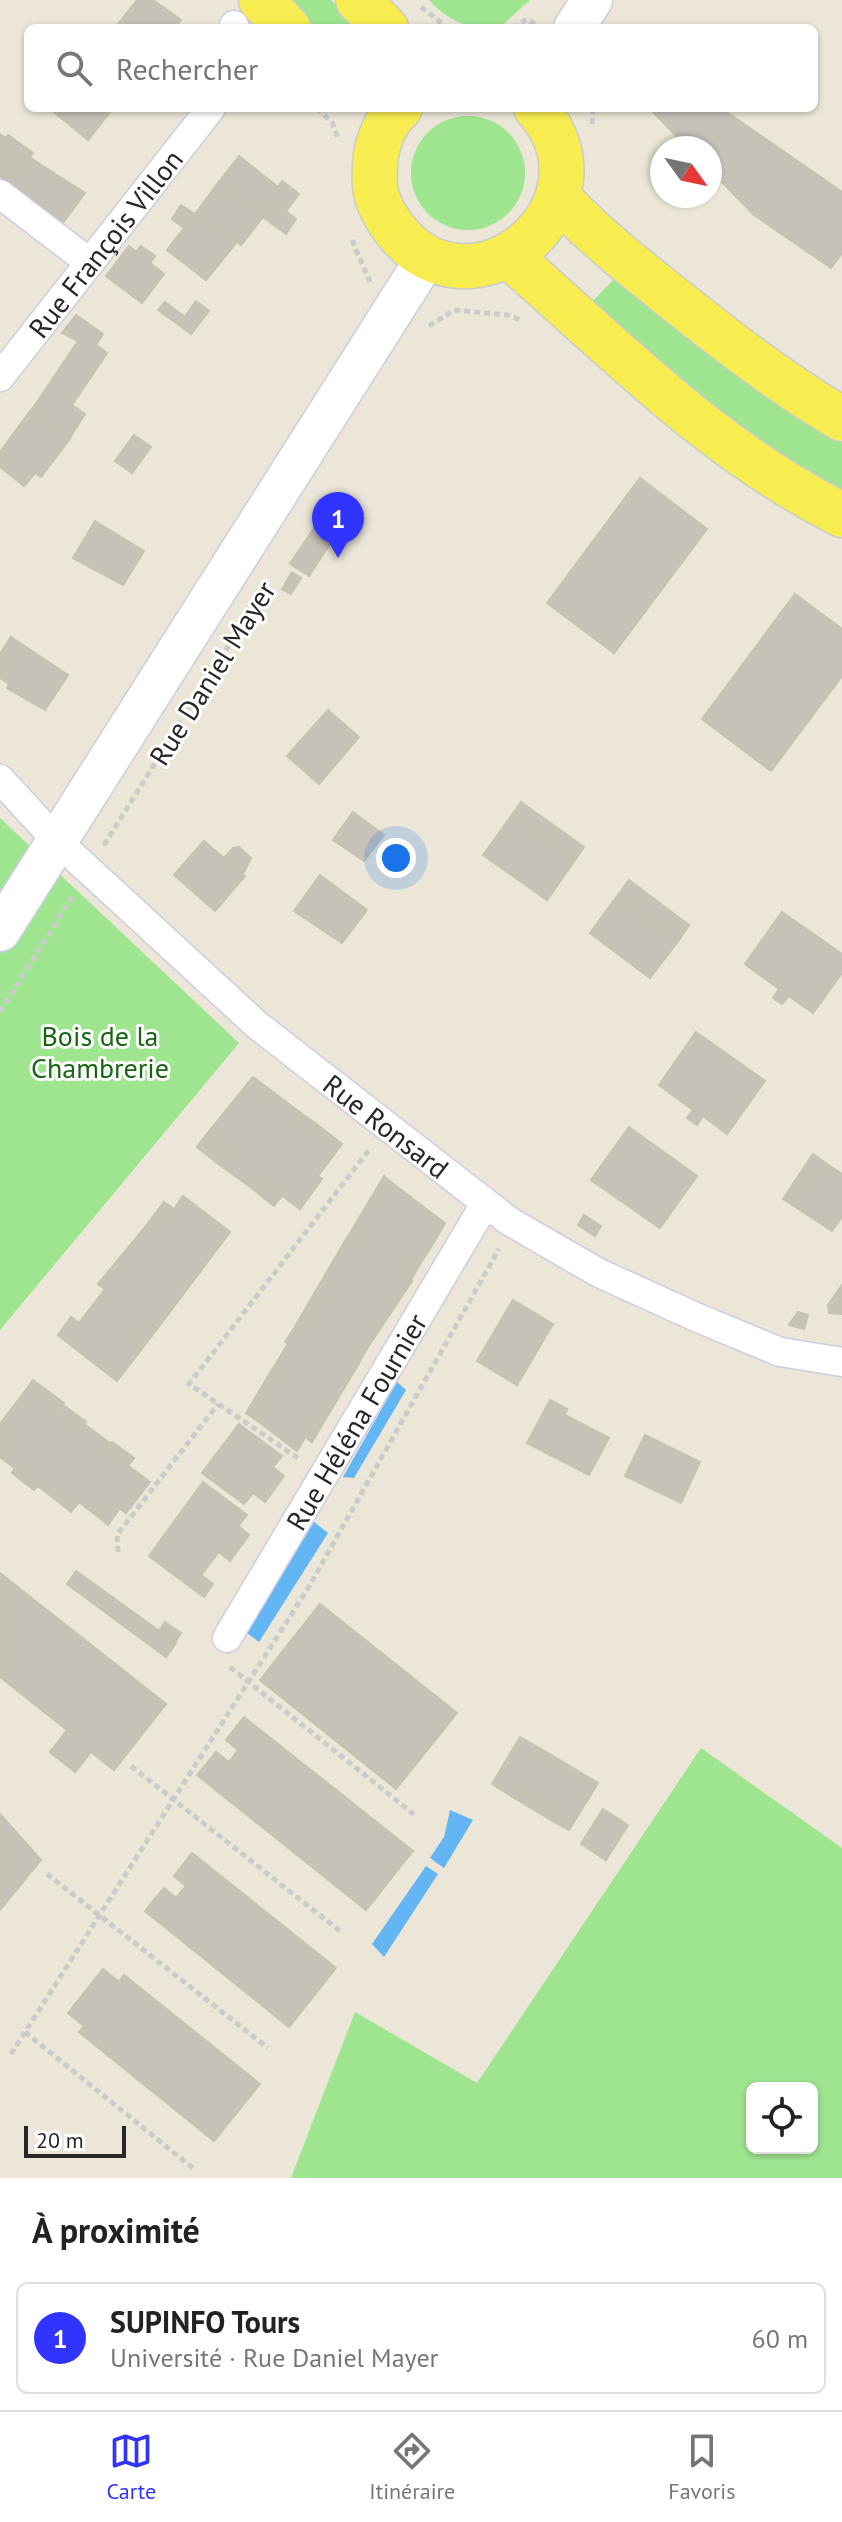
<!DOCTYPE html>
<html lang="fr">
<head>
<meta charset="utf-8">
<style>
  body { margin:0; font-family:"PT Sans",sans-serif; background:#f2f2f2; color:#222 }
  .controls { position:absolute; right:24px; bottom:24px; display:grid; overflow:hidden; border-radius:12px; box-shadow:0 2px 6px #0004 }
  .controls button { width:72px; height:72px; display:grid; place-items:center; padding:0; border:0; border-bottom:2px solid #e0e0e0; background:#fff; color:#222; font:40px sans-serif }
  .compass { position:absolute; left:650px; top:136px; width:72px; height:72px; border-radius:50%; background:#fff; box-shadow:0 2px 6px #0004; rotate:123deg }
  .scale { position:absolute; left:24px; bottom:20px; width:102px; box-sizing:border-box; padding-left:8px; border:4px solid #272727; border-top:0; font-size:22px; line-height:28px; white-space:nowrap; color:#272727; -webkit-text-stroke:6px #fff; paint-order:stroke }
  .you { position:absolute; left:396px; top:858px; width:28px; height:28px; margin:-20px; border:6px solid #fff; border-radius:50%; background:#1a73e8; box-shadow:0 0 0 12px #1a73e833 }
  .badge { display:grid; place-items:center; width:52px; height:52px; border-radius:50%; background:#3134ff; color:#fff; font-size:26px; font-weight:700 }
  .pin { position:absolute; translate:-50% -66px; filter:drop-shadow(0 2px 4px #0008) }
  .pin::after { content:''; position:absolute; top:42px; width:28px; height:24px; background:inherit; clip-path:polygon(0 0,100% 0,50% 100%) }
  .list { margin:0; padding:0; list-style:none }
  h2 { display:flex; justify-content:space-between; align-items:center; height:104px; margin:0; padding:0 32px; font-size:34px }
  h2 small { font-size:26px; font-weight:400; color:#767676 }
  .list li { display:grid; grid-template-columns:52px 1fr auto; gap:24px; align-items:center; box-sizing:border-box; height:112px; margin:0 16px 16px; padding:0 16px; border:2px solid #e0e0e0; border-radius:12px }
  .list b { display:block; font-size:30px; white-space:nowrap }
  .list p { margin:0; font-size:26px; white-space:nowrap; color:#767676 }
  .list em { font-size:26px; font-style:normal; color:#767676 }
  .icon { flex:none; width:44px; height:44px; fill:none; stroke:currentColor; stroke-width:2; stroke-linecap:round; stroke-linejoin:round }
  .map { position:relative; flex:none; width:842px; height:2178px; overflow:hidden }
  .search { position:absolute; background:#fff; box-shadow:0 2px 6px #0004; left:24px; right:24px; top:24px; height:88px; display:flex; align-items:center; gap:20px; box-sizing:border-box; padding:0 28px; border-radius:12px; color:#767676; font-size:30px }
  .sheet { height:232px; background:#fff }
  nav { display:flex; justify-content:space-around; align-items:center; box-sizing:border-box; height:112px; border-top:2px solid #e0e0e0; background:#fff; font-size:22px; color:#767676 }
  nav a { display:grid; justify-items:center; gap:4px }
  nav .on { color:#3134ff }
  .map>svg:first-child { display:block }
  .green { fill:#9fe590; fill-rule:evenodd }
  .water { fill:#63b5f4 }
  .building { fill:#c6c2b8; stroke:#c6c2b2; stroke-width:2 }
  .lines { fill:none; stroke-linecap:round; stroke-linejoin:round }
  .street-casing { stroke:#cdcde2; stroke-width:31 }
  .secondary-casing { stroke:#cdcde2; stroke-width:43 }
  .primary-casing { stroke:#cbcbcb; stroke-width:47 }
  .path { stroke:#cbcbcb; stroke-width:5; stroke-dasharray:6 4; stroke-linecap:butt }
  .street { stroke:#fff; stroke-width:28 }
  .secondary { stroke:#fff; stroke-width:40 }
  .primary { stroke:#f7ed50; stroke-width:44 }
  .labels { text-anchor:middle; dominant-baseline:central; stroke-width:6; stroke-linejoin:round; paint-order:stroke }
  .street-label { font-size:28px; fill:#272727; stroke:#fff }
  .park-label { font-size:28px; fill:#186615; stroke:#fff }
</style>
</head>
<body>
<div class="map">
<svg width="842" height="2178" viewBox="0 0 842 2178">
  <rect width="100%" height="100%" fill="#ebe6d7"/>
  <g class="green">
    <polygon points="287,0 331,0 360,28 313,28"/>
    <path d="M429 0H530L499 28C468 28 450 23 429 0Z"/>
    <circle cx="468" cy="173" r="57"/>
    <polygon points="615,278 842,438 842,496 690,392 592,302"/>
    <polygon points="0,818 239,1043 0,1330"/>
    <path d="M701 1748 842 1848V2178H291L355 2012 477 2083ZM752 2088H812V2148H752Z"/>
  </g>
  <g class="water">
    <polygon points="397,1382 406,1390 354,1478 343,1477"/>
    <polygon points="314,1522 328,1533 259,1642 247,1633"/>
    <polygon points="450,1810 473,1820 444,1868 430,1858 444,1837"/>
    <polygon points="426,1866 438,1874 384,1957 372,1944"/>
  </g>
  <g class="building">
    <polygon points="137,0 153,0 181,20 175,28 115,28"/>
    <polygon points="49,108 113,108 88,140"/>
    <polygon points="721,108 842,192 842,253 831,268 754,215 710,170 710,148 688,148 650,109"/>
    <polygon points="0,134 6,138 8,135 33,153 9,183 0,176"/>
    <polygon points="239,156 278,187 282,181 299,194 286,211 271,200 259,213 219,182"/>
    <polygon points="29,157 85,193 62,224 9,183"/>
    <polygon points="219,182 259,213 271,200 296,219 286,234 263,217 241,245 195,214"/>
    <polygon points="181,205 195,214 184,228 172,219"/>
    <polygon points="195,214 237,242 206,280 167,250"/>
    <polygon points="129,246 136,252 141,246 155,256 150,263 164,274 142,303 106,276"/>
    <polygon points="196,301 209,311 191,334 179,325"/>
    <polygon points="165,302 185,317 179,325 158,310"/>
    <polygon points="76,315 103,334 96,345 107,353 72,405 85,414 69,439 31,411 78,341 62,333"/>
    <polygon points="31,410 70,439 41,477 35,473 24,486 0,467 0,452"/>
    <polygon points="134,435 151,447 132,473 115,461"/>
    <polygon points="640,478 707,529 614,653 547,603"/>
    <polygon points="322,516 340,529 309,576 290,564"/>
    <polygon points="95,521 144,551 123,585 73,558"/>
    <polygon points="292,572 301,578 291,594 282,589"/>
    <polygon points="795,594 842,629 842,676 771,771 702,719"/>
    <polygon points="11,637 68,675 45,710 7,688 9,684 0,678 0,654"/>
    <polygon points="328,710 359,737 319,784 287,756"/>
    <polygon points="521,802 584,847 575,860 512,815"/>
    <polygon points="353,812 384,835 364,861 333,840"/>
    <polygon points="512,815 575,860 547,900 483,855"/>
    <polygon points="204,841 245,876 215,911 174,875"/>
    <polygon points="239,847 251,858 243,874 224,858 233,848"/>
    <polygon points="320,875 367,910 342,943 294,911"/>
    <polygon points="629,880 689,925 679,940 618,895"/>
    <polygon points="618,895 679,940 650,978 590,933"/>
    <polygon points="782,912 842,954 842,973 813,1013 789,996 782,1004 773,998 779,989 745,964"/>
    <polygon points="696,1032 765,1081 727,1134 703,1116 697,1125 687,1118 693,1110 659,1085"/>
    <polygon points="253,1077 269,1089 263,1098 271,1104 277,1095 302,1114 296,1123 308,1132 315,1123 342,1144 318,1176 322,1179 300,1209 256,1176 249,1186 220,1165 230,1153 206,1135"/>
    <polygon points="269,1089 277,1095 271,1104 263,1098"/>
    <polygon points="302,1114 315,1123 308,1132 296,1123"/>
    <polygon points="629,1127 697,1176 660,1228 591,1180"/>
    <polygon points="206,1135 230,1153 220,1165 197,1147"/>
    <polygon points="813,1154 824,1162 804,1191 793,1184"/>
    <polygon points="824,1162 842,1174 842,1217 832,1231 783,1199 793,1184 804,1191"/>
    <polygon points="256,1176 282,1196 274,1206 249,1186"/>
    <polygon points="384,1176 391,1182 379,1202 371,1198"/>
    <polygon points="391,1182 438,1218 430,1233 437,1237 420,1264 409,1257 399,1273 412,1281 366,1350 359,1345 350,1360 358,1365 331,1410 324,1406 297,1451 259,1422 265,1412 257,1408 275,1377 270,1373 288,1344 285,1342 293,1330 300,1335 322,1299 314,1294 345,1241 355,1247 364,1231 355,1225 371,1198 379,1202"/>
    <polygon points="183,1196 230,1232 157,1329 150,1323 134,1345 141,1350 117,1381 58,1335 71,1317 79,1323 105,1289 98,1284 145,1227 151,1231 170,1206 174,1209"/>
    <polygon points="164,1202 170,1206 151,1231 145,1227"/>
    <polygon points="584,1215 601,1226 595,1236 578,1225"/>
    <polygon points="438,1218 445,1223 437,1237 430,1233"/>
    <polygon points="355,1225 364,1231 355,1247 345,1241"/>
    <polygon points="409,1257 420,1264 411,1280 399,1273"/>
    <polygon points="842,1285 842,1314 829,1313 828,1305"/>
    <polygon points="314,1294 322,1299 300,1335 293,1330"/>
    <polygon points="513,1300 553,1324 517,1385 477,1361"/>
    <polygon points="798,1312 808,1315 804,1329 789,1325"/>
    <polygon points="150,1323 157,1329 141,1350 134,1345"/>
    <polygon points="359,1345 366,1350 358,1365 350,1360"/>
    <polygon points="270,1373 275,1377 257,1408 265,1412 259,1422 246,1413"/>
    <polygon points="33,1380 64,1403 61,1408 28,1387"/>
    <polygon points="28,1387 61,1408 58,1413 80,1429 84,1424 111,1444 107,1450 150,1482 126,1513 113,1503 101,1519 71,1496 64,1506 0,1457 0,1424"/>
    <polygon points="550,1400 567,1409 565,1415 609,1438 589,1475 527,1443"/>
    <polygon points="63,1405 86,1422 80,1429 58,1413"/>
    <polygon points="324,1406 331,1410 312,1442 305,1437"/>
    <polygon points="239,1424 282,1456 273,1467 284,1476 265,1502 253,1493 244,1504 202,1473"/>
    <polygon points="645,1435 700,1462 681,1503 625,1476"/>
    <polygon points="112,1442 134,1458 128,1466 107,1450"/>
    <polygon points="15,1468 38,1486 34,1490 12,1473"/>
    <polygon points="203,1482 247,1515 238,1526 249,1535 230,1561 219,1552 201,1575 213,1584 204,1597 149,1556"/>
    <polygon points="71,1496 79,1502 71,1512 64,1506"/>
    <polygon points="113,1503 120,1508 108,1525 101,1519"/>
    <polygon points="76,1571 176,1643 166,1657 67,1584"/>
    <polygon points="0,1573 166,1704 114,1770 91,1752 75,1772 50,1752 67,1730 0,1677"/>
    <polygon points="320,1604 457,1713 396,1789 260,1680"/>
    <polygon points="165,1622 181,1633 175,1642 159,1631"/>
    <polygon points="244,1717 413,1851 366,1910 197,1775 216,1752 229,1762 238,1750 226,1740"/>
    <polygon points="520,1737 543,1750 540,1755 595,1788 569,1830 551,1820 556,1811 521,1790 516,1799 492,1784"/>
    <polygon points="543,1750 598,1783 595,1788 540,1755"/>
    <polygon points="521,1790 556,1811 551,1820 516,1799"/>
    <polygon points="603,1809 628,1825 606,1860 581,1844"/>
    <polygon points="0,1814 41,1860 0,1910"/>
    <polygon points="192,1853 336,1968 289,2027 145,1911 164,1888 176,1898 186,1886 174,1876"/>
    <polygon points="103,1969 119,1982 124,1975 260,2084 214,2141 79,2032 84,2026 68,2013"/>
  </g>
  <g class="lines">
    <g class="street-casing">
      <g id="street">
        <polyline points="234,25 235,28"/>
        <polyline points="0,194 89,262"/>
        <path id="s1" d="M0 377 211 108"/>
        <path id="s2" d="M0 779 57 841 257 1025 509 1221 599 1273 698 1318 780 1352 842 1362"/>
        <path id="s3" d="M227 1638 485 1204"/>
      </g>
    </g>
    <g class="secondary-casing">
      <g id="secondary">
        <polyline points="574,28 592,0"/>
        <polyline points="0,931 427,257"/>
      </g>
    </g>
    <g class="primary-casing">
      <g id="primary">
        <polyline points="261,0 288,28"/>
        <polyline points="358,0 386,28"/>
        <path d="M400 108C378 128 373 158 375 187 377 203 386 218 396 231 473 328 621 204 536 108"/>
        <path d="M558 197C593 235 633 266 673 298 727 341 782 384 842 419"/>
        <path d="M509 256C618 351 711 449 842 515"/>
      </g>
    </g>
    <g class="path">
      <polyline points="421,7 448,28"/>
      <polyline points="513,28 527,19 539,27"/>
      <polyline points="317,108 333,124 338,139"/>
      <polyline points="592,124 593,108"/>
      <polyline points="352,240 370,282"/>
      <polyline points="429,326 454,310 508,315 521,320"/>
      <polyline points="104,845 247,616"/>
      <polyline points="0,1012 74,894"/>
      <polyline points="298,1458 189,1384 369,1150"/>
      <polyline points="118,1552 117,1535 218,1404"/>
      <polyline points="230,1667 416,1816"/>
      <polyline points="131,1766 340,1931"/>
      <polyline points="47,1874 268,2048"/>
      <polyline points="25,2032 194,2169"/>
      <polyline points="11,2054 307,1590 499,1249"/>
    </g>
    <use href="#street" class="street"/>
    <use href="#secondary" class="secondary"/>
    <use href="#primary" class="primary"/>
  </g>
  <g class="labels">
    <g class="street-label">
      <text stroke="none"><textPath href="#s1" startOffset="170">Rue François Villon</textPath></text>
      <text transform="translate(212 673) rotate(-58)">Rue Daniel Mayer</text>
      <text stroke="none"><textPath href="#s2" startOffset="520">Rue Ronsard</textPath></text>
      <text stroke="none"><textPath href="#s3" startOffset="252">Rue Héléna Fournier</textPath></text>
    </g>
    <g class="park-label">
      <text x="100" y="1035">Bois de la<tspan x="100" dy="32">Chambrerie</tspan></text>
    </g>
  </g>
</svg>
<div class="controls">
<button><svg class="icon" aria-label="locate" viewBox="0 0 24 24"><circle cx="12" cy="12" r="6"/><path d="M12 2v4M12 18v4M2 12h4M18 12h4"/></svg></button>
</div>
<svg class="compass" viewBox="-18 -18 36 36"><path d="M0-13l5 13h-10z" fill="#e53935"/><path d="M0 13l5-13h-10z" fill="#767676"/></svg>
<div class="scale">20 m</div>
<div class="you"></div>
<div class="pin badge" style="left:338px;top:558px">1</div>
<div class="search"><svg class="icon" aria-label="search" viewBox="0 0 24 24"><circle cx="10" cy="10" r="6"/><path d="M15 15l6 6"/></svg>Rechercher</div>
</div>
<section class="sheet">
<h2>À proximité<small></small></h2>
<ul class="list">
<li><span class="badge">1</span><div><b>SUPINFO Tours</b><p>Université · Rue Daniel Mayer</p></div><em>60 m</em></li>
</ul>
</section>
<nav>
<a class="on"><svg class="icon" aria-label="map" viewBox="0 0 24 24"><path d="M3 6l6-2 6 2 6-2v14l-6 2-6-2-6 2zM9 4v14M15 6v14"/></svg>Carte</a>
<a><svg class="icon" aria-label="directions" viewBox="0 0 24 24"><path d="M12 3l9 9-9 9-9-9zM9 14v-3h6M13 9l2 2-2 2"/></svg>Itinéraire</a>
<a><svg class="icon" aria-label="saved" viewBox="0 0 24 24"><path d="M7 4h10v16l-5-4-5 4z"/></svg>Favoris</a>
</nav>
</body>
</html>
